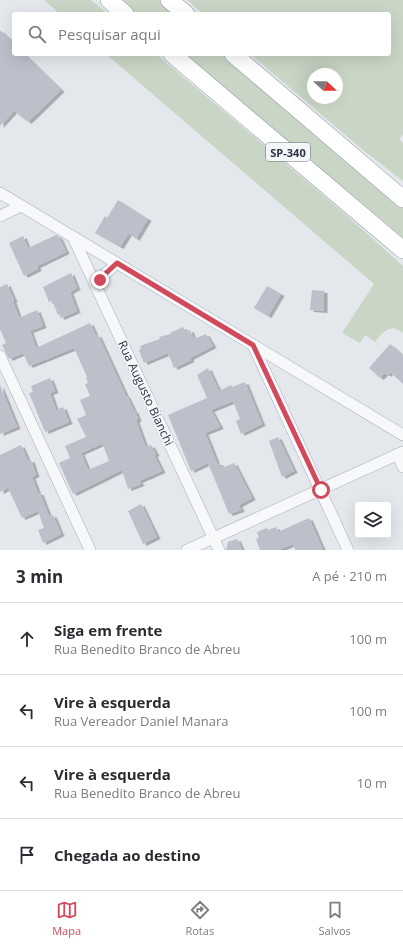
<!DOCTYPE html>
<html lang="pt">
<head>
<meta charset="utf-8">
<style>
  body { margin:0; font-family:"Open Sans",sans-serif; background:#f7f7f7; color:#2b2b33 }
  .controls { position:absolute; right:12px; bottom:12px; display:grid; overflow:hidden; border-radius:4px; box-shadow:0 4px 16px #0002 }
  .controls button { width:36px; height:36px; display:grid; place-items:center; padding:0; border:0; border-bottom:1px solid #e1e1e2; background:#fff; color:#2b2b33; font:20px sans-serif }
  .compass { position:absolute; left:307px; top:68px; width:36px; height:36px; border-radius:50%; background:#fff; box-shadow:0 4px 16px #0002; rotate:112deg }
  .stop { position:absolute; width:12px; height:12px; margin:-9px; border:3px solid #d1495b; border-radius:50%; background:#fff }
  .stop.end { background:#d1495b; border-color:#fff; box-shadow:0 1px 4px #0008 }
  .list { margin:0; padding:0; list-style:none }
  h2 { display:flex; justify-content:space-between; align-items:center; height:52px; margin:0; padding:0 16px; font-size:17px }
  h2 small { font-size:13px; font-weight:400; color:#7c7c81 }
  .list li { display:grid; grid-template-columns:26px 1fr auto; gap:12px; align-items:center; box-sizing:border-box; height:72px; padding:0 16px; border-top:1px solid #e1e1e2 }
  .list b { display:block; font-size:15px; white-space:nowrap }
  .list p { margin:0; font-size:13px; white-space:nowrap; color:#7c7c81 }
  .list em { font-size:13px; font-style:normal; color:#7c7c81 }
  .icon { flex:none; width:22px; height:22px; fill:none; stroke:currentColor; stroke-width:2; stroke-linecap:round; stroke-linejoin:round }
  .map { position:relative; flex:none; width:403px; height:550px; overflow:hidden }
  .search { position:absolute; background:#fff; box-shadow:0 4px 16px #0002; left:12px; right:12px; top:12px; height:44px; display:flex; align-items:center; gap:10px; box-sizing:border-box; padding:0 14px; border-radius:4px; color:#7c7c81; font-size:15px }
  .sheet { height:340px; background:#fff }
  nav { display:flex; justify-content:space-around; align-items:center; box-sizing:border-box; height:56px; border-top:1px solid #e1e1e2; background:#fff; font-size:11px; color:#7c7c81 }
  nav a { display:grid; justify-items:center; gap:2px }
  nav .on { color:#d1495b }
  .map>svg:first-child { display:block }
  .green { fill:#c9d6c5; fill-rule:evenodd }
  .building { fill:#bbc0ca; fill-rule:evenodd; filter:url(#shadow) }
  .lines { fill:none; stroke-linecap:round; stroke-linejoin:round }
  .minor-casing { stroke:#a9aeb7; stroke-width:12 }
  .highway-casing { stroke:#8b94a3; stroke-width:18 }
  .minor { stroke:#f7f8fa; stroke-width:11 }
  .highway { stroke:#fff; stroke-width:17 }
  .route { stroke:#d1495b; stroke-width:5 }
  .labels { text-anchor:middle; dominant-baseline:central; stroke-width:3.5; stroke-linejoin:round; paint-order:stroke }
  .shield { fill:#f4f6f9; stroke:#676e7b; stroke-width:1 }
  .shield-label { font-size:11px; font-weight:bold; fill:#2b3445 }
  .street-label { font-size:12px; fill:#2b3445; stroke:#f4f6f9 }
</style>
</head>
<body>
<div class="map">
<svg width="403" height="550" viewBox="0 0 403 550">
  <defs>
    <filter id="shadow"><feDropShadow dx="3.5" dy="2" stdDeviation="0" flood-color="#0004"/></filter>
  </defs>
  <rect width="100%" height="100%" fill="#e4e7ec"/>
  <g class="green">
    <polygon points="44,0 91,0 108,14 60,14"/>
    <polygon points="118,0 160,0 176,14 134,14"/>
    <path d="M187 0H403V134L399 139 403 143V181L363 150 250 54H389V14H203ZM313 74H337V98H313Z"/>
    <path d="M106 54H156L344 213 403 266V333C391 323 383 331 375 342L365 335 360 343 342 333 374 284Z"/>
    <polygon points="181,54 223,54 403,207 403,242"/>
  </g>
  <g class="building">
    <polygon points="0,30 14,44 14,54 24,54 61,90 28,122 14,111 0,126"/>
    <polygon points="118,200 148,219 136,239 129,233 120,247 95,233 105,216 107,218"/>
    <polygon points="56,235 59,237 66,252 37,266 38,269 24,276 9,243 23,236 28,248"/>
    <polygon points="71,273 77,288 70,292 77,311 61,318 59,314 58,315 52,300 49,302 43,287"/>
    <path d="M7 284 14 300 13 301 19 318 37 310 43 326 30 331 36 348 90 323 96 336 98 335 126 396H127L134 411H135L138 419 136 421 146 448 151 445 156 454 154 455 162 471 139 481 141 484 128 489 122 470 73 494 59 463 70 458 65 446 86 437 77 419 86 415 80 400 90 396 85 384 88 383 86 378 87 377 74 348 29 366 23 353 9 359 2 345 6 343 0 329V287ZM101 444 103 445 109 461 88 470 81 453Z"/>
    <polygon points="267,286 281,294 268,316 254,308"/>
    <polygon points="312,290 324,291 324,311 310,310"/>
    <polygon points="183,327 186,332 190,330 194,339 206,334 213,346 190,358 191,360 174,368 168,353 144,363 139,350 141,349 140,346 160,339 159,337 171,334 170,333"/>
    <polygon points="390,344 403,356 403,384 390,372 388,375 385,373 380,378 369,368"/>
    <polygon points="208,368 219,391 231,385 232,387 245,382 262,424 241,434 236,421 240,419 233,401 211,410 220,427 205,433 217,463 219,463 222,468 234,463 252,498 239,505 241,510 229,514 208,463 191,471 168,415 207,398 197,375"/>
    <polygon points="50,378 55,391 50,393 56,410 63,407 69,422 45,432 29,393 33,392 31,386"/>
    <polygon points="0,385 17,427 0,434"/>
    <polygon points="278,437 294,471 282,477 269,441"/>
    <polygon points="21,445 28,461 31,460 36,475 32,477 38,493 40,493 49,516 53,515 61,534 43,543 38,530 44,528 38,511 22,518 8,488 0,492 0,455"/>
    <polygon points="141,504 157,537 143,544 128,511"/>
    <polygon points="309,518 323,550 295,550 293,544 278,550 260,550 256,539 259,538 257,532 267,528 268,530 276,527 278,532"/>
    <polygon points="237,539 242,550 226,550 228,542"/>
  </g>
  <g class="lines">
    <g class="minor-casing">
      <g id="minor">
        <polyline points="0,193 403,435"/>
        <polyline points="0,216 21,206"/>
        <polyline points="73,237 219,550"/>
        <polyline points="97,287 105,274 117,263"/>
        <polyline points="253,345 348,550"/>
        <polyline points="0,356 90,550"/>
        <polyline points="397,454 403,467"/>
        <polyline points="187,550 403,452"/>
      </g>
    </g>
    <g class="highway-casing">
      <g id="highway">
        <polyline points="109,0 125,14"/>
        <polyline points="169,0 186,14"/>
        <polyline points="172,54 403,250"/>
        <polyline points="233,54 403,199"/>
      </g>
    </g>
    <use href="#minor" class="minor"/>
    <use href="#highway" class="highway"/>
  </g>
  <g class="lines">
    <polyline class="route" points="100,280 105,274 117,263 253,345 321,490"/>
  </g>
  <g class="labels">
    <rect class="shield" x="266" y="143" width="44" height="18" rx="3"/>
    <g class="shield-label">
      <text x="288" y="152">SP-340</text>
    </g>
    <g class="street-label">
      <text transform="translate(146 393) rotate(65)">Rua Augusto Bianchi</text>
    </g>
  </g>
</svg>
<div class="controls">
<button><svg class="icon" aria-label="layers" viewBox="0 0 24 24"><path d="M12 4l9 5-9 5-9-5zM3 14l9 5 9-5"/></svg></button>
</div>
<svg class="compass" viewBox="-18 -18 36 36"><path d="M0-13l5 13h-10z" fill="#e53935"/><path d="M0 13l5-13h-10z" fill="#7c7c81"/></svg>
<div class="stop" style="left:321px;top:490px"></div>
<div class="stop end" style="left:100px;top:280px"></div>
<div class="search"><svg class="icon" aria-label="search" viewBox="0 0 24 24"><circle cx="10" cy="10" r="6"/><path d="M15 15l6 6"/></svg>Pesquisar aqui</div>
</div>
<section class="sheet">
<h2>3 min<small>A pé · 210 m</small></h2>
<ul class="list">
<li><svg class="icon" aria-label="ahead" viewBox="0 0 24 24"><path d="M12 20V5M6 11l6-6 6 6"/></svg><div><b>Siga em frente</b><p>Rua Benedito Branco de Abreu</p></div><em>100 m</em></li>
<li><svg class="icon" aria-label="left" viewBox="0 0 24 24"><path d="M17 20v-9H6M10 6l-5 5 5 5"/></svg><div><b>Vire à esquerda</b><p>Rua Vereador Daniel Manara</p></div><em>100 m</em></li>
<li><svg class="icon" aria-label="left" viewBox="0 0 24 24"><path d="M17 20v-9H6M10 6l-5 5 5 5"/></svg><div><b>Vire à esquerda</b><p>Rua Benedito Branco de Abreu</p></div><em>10 m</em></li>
<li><svg class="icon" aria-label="arrive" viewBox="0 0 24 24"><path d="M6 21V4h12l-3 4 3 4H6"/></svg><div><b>Chegada ao destino</b></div></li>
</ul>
</section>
<nav>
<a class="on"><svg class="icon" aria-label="map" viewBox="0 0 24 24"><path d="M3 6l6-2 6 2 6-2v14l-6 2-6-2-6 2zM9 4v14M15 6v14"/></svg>Mapa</a>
<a><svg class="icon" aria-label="directions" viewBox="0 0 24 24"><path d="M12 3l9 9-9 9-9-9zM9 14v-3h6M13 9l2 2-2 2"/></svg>Rotas</a>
<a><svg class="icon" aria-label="saved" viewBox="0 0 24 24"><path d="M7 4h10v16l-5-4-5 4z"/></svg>Salvos</a>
</nav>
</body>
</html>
